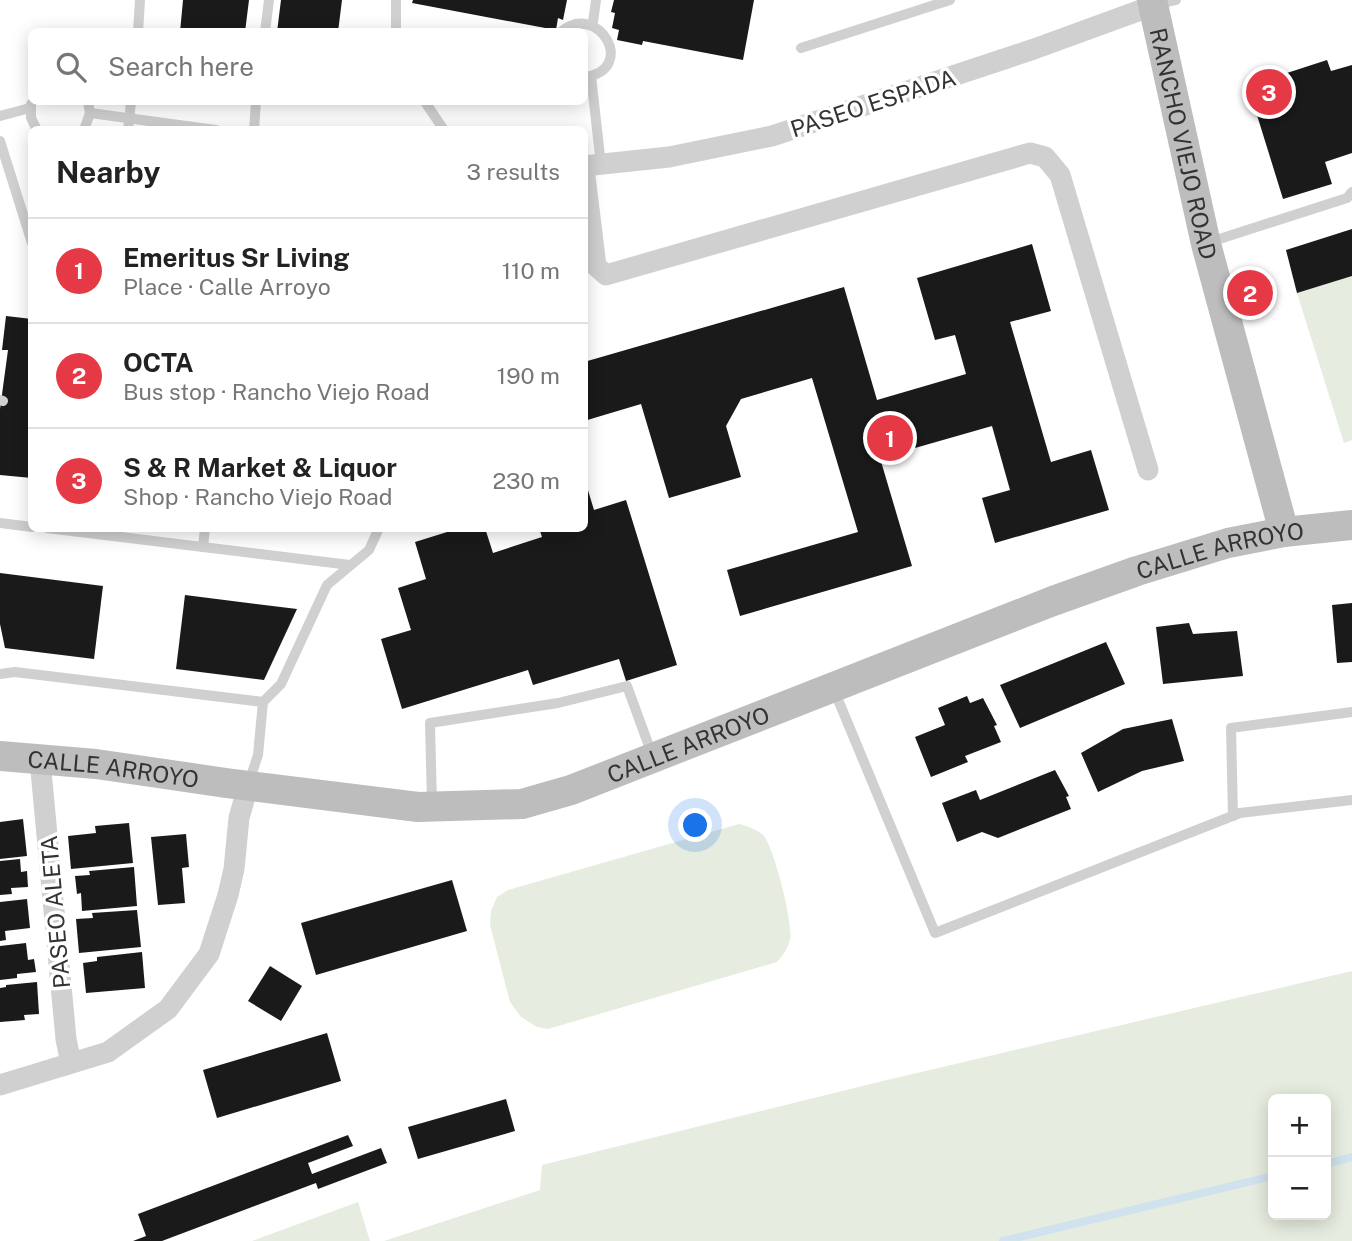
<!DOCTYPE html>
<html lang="en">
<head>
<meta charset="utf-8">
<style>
  body { margin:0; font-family:"Public Sans",sans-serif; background:#f6f6f6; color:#222 }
  .controls { position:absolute; right:21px; bottom:21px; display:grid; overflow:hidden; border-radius:10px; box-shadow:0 4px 18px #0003 }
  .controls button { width:63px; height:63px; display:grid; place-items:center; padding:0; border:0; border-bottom:2px solid #e0e0e0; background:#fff; color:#222; font:35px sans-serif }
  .you { position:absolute; left:696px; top:826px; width:24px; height:24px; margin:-18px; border:5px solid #fff; border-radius:50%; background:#1a73e8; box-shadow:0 0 0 10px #1a73e833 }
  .badge { display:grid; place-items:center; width:46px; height:46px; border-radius:50%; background:#e63946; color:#fff; font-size:23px; font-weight:700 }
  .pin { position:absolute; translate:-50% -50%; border:4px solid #fff; box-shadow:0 2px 7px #0006 }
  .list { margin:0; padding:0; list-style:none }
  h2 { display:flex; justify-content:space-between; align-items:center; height:91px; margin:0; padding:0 28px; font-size:30px }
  h2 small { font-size:23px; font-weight:400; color:#767676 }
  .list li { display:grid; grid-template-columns:46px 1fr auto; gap:21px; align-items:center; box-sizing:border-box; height:105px; padding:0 28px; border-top:2px solid #e0e0e0 }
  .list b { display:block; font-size:26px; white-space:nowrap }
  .list p { margin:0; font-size:23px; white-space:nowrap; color:#767676 }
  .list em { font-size:23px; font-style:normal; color:#767676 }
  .icon { flex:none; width:38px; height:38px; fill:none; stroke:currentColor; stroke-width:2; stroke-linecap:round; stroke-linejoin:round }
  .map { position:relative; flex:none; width:1352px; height:1241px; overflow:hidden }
  .search { position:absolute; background:#fff; box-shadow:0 4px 18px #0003; left:28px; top:28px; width:560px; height:77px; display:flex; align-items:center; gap:18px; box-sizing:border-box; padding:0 24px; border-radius:10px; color:#767676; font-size:26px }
  .panel { position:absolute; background:#fff; box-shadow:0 4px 18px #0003; left:28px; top:126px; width:560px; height:406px; border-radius:10px }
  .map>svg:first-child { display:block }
  .green { fill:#e6ecdf; fill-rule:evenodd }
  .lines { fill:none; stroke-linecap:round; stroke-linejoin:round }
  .stream { stroke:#cfe2ee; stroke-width:8 }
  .building { fill:#1a1a1a }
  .lane { stroke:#d0d0d0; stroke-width:10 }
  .street { stroke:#d0d0d0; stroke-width:21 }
  .secondary { stroke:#bdbdbd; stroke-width:30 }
  .labels { text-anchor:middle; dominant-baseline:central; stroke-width:7; stroke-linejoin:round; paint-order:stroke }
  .street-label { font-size:23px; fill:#333; stroke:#fff }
</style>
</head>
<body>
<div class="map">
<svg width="1352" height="1241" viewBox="0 0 1352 1241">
  <rect width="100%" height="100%" fill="#fff"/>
  <g class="green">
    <polygon points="1352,276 1352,440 1344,443 1297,293"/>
    <path d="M739 824C747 826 756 829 763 835 773 844 794 925 790 939 788 949 783 955 777 962L548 1029 537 1027 521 1017 510 1002 490 925 491 911 497 897 508 890Z"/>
    <path d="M1352 971V1241H384L540 1190 542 1165 883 1081ZM1326 1099V1215H1273V1099Z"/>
    <polygon points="358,1202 370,1241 252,1241"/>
  </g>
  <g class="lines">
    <g class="stream">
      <polyline points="1326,1164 1352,1157"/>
      <polyline points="1003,1241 1273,1176"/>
    </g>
  </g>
  <g class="building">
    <polygon points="183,0 249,0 245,32 180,32"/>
    <polygon points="281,0 342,0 338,32 277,32"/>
    <polygon points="413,0 567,0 563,20 558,18 556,30 412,3"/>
    <polygon points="614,0 754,0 743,60 643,41 642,45 617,40 619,30 612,28 615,13 611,12"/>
    <polygon points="1327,60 1331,71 1352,65 1352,153 1325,162 1332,184 1283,199 1252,99 1262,81"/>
    <polygon points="1352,229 1352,276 1297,293 1286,250"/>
    <polygon points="1032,244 1051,311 1010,322 1051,462 1091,450 1109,510 995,543 982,498 1010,490 992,426 880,458 912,566 740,616 727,570 858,532 812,378 741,399 726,426 741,477 669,498 641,404 584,421 584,362 844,287 877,400 966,374 955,335 935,340 917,278"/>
    <polygon points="6,316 32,319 32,478 0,475 0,409 8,350 2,350"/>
    <polygon points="584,487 587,487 594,510 626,500 677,665 626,681 619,659 533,685 528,670 402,709 381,639 411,630 398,588 426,579 415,542 460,528 485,528 493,553 542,537 539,528 584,528"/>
    <polygon points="0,573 103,586 94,659 5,648 0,624"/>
    <polygon points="185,595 297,609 264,680 176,669"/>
    <polygon points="1352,603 1352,662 1337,663 1332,605"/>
    <polygon points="1189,623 1193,634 1237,631 1243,676 1163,684 1156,627"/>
    <polygon points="1106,642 1125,684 1020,728 1000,685"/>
    <polygon points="967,696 970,703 983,698 997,725 994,726 1001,742 965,756 968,762 931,777 915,737 945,725 938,708"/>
    <polygon points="1172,719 1184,761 1142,771 1098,792 1081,753 1123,729"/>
    <polygon points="1055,770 1069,796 1066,797 1071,809 998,838 982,832 957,842 942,803 976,790 980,800"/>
    <polygon points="23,819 27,856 0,859 0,822"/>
    <polygon points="129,823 133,863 71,869 68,836 96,833 95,826"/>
    <polygon points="186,834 189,867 182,868 185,903 158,905 151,837"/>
    <polygon points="20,859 21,872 27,871 28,887 11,888 12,894 0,895 0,861"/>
    <polygon points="134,867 137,906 82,911 81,893 77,894 75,876 90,875 89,871"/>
    <polygon points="452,880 467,931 316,975 301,923"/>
    <polygon points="27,899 30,928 5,931 6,940 0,941 0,902"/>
    <polygon points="137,910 141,947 79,953 76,919 93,918 92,913"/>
    <polygon points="26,943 28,960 34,959 36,972 17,974 17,978 0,980 0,946"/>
    <polygon points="142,952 145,988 86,993 83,963 97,961 97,957"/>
    <polygon points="270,966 302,986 281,1021 248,1001"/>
    <polygon points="37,982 39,1014 24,1015 25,1020 0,1022 0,988 6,987 6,985"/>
    <polygon points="327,1033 341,1081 217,1118 203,1070"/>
    <polygon points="506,1099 515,1131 418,1159 408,1127"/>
    <polygon points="348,1135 353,1146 308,1163 312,1174 381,1148 387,1163 318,1189 316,1183 162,1241 133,1241 146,1236 138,1214"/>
  </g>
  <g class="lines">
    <g class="lane">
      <polyline points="1155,5 1176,0"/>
      <polyline points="593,22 596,0"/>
      <polyline points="138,32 140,0"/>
      <polyline points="265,32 269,0"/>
      <polyline points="396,32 396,0"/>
      <path d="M561 32C598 0 639 70 584 77"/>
      <polyline points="801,48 950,0"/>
      <polyline points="591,76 601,165"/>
      <polyline points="425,102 444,130"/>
      <polyline points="31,104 31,118 37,130"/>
      <polyline points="90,113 216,130"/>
      <polyline points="0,116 30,108"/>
      <polyline points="84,130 90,113 88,102"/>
      <polyline points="128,130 131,102"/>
      <polyline points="254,130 256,102"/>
      <polyline points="0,141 32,243"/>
      <polyline points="1207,243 1347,198 1352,192"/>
      <polyline points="0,400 3,401"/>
      <polyline points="0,523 32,527"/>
      <polyline points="47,528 350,565"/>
      <polyline points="203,547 205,528"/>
      <polyline points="0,674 15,672 263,702"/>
      <polyline points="834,690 935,933 1240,813 1352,800"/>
      <polyline points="249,782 258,755 263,702 281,684 327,585 369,550 379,528"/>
      <polyline points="432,804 430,723 558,703 627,686 653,757"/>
      <polyline points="1233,816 1231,728 1352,712"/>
    </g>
    <g class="street">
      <polyline points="584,166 669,157 772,136 1034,49 1152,6"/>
      <polyline points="584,168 596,266 606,275 1030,153 1045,157 1060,175 1148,470"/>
      <polyline points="40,760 66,1039 71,1063"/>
      <polyline points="0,1085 108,1052 168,1009 209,954 228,895 234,869 239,818 248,786"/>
    </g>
    <g class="secondary">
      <path id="s1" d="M1152 0 1206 244 1284 532"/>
      <path id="s2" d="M0 756 96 764 226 783 418 807 522 804 571 790 1053 601 1137 571 1228 543 1284 532 1352 525"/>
    </g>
  </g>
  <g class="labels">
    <g class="street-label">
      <text transform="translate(873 103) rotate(-18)">PASEO ESPADA</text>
      <text stroke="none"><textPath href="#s1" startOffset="147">RANCHO VIEJO ROAD</textPath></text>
      <text stroke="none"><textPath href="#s2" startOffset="1269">CALLE ARROYO</textPath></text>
      <text stroke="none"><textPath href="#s2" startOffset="702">CALLE ARROYO</textPath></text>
      <text stroke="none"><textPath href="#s2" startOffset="114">CALLE ARROYO</textPath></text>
      <text transform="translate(55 912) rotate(-95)">PASEO ALETA</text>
    </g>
  </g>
</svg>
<div class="controls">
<button>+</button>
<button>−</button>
</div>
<div class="you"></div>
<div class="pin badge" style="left:890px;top:438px">1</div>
<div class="pin badge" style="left:1250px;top:293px">2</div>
<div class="pin badge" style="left:1269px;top:92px">3</div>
<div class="search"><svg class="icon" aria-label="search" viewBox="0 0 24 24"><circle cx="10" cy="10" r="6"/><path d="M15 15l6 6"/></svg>Search here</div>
<section class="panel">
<h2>Nearby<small>3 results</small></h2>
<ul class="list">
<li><span class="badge">1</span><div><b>Emeritus Sr Living</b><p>Place · Calle Arroyo</p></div><em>110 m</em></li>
<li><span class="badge">2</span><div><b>OCTA</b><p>Bus stop · Rancho Viejo Road</p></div><em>190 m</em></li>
<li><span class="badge">3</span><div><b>S &amp; R Market &amp; Liquor</b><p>Shop · Rancho Viejo Road</p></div><em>230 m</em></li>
</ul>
</section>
</div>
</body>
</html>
